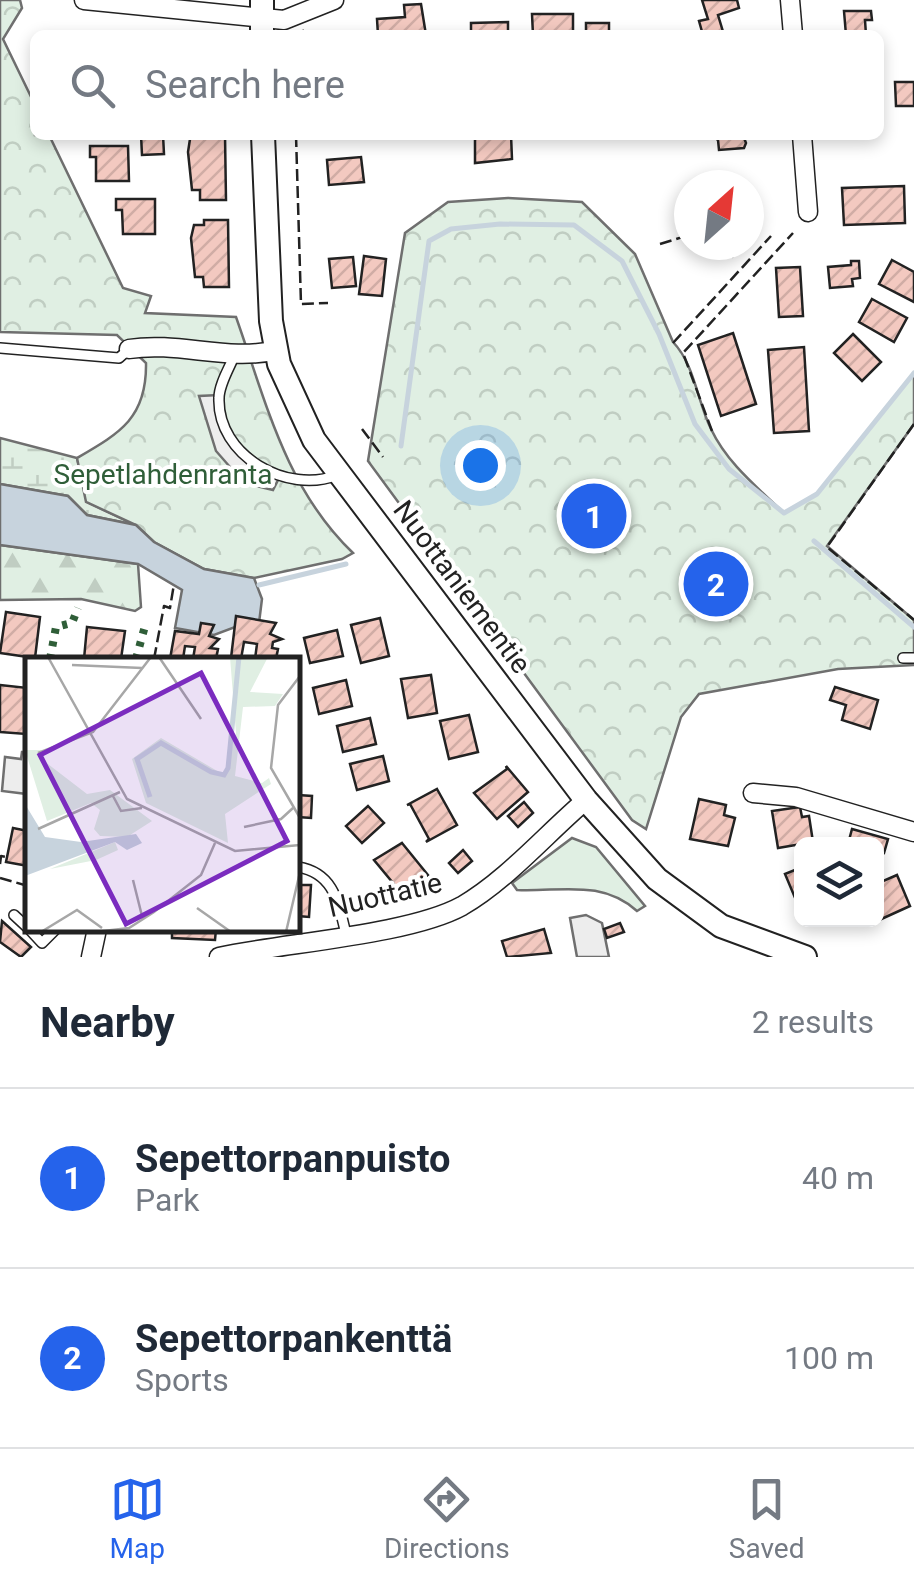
<!DOCTYPE html>
<html lang="en">
<head>
<meta charset="utf-8">
<style>
  body { margin:0; font-family:Roboto,sans-serif; background:#f2f2f3; color:#1f2937 }
  .controls { position:absolute; right:30px; bottom:30px; display:grid; overflow:hidden; border-radius:15px; box-shadow:0 5px 15px #0003 }
  .controls button { width:90px; height:90px; display:grid; place-items:center; padding:0; border:0; border-bottom:2px solid #e0e1e3; background:#fff; color:#1f2937; font:50px sans-serif }
  .compass { position:absolute; left:674px; top:170px; width:90px; height:90px; border-radius:50%; background:#fff; box-shadow:0 5px 15px #0003; rotate:27deg }
  .you { position:absolute; left:480px; top:465px; width:35px; height:35px; margin:-25px; border:8px solid #fff; border-radius:50%; background:#1a73e8; box-shadow:0 0 0 15px #1a73e833 }
  .badge { display:grid; place-items:center; width:65px; height:65px; border-radius:50%; background:#2563eb; color:#fff; font-size:32px; font-weight:700 }
  .pin { position:absolute; translate:-50% -50%; border:5px solid #fff; box-shadow:0 2px 10px #0006 }
  .list { margin:0; padding:0; list-style:none }
  h2 { display:flex; justify-content:space-between; align-items:center; height:130px; margin:0; padding:0 40px; font-size:42px }
  h2 small { font-size:32px; font-weight:400; color:#747a83 }
  .list li { display:grid; grid-template-columns:65px 1fr auto; gap:30px; align-items:center; box-sizing:border-box; height:180px; padding:0 40px; border-top:2px solid #e0e1e3 }
  .list b { display:block; font-size:38px; white-space:nowrap }
  .list p { margin:0; font-size:32px; white-space:nowrap; color:#747a83 }
  .list em { font-size:32px; font-style:normal; color:#747a83 }
  .icon { flex:none; width:55px; height:55px; fill:none; stroke:currentColor; stroke-width:2; stroke-linecap:round; stroke-linejoin:round }
  .map { position:relative; flex:none; width:914px; height:957px; overflow:hidden }
  .search { position:absolute; background:#fff; box-shadow:0 5px 15px #0003; left:30px; right:30px; top:30px; height:110px; display:flex; align-items:center; gap:25px; box-sizing:border-box; padding:0 35px; border-radius:15px; color:#747a83; font-size:38px }
  .sheet { height:490px; background:#fff }
  nav { display:flex; justify-content:space-around; align-items:center; box-sizing:border-box; height:140px; border-top:2px solid #e0e1e3; background:#fff; font-size:28px; color:#747a83 }
  nav a { display:grid; justify-items:center; gap:5px }
  nav .on { color:#2563eb }
  .map>svg:first-child { display:block }
  .green { fill:#e0efe3; stroke:#6f6f6f; stroke-width:2.5 }
  .forest { fill:url(#forest-firs); stroke:#6f6f6f; stroke-width:2.5 }
  .wetland { fill:url(#wetland-marsh); stroke:#6f6f6f; stroke-width:2.5 }
  .park { fill:url(#park-crowns); stroke:#6f6f6f; stroke-width:2.5 }
  .parking { fill:#ededed; stroke:#6f6f6f; stroke-width:2.5 }
  .water { fill:#c7d3dd; stroke:#6f6f6f; stroke-width:2.5 }
  .lines { fill:none; stroke-linecap:round; stroke-linejoin:round }
  .stream { stroke:#c7d3dd; stroke-width:5 }
  .building { fill:url(#building-hatch); stroke:#222; stroke-width:2.5 }
  .service-casing { stroke:#222; stroke-width:12 }
  .minor-casing { stroke:#222; stroke-width:21 }
  .secondary-casing { stroke:#222; stroke-width:26 }
  .service { stroke:#fff; stroke-width:9 }
  .minor { stroke:#fff; stroke-width:18 }
  .secondary { stroke:#fff; stroke-width:22 }
  .hedge { stroke:#2f5e38; stroke-width:8; stroke-dasharray:5 8; stroke-linecap:butt }
  .fence { stroke:#222; stroke-width:2.5; stroke-dasharray:12 5; stroke-linecap:butt }
  .labels { text-anchor:middle; dominant-baseline:central; stroke-width:8; stroke-linejoin:round; paint-order:stroke }
  .park-label { font-size:28px; fill:#2f5e38; stroke:#fff }
  .street-label { font-size:28px; fill:#222; stroke:#fff }
  .inset-river { fill:none; stroke:#c7d3dd; stroke-width:5 }
  .inset-road { fill:none; stroke:#a7a7a7; stroke-width:2.5 }
  .view { fill:#7b2cbf; fill-opacity:0.15; stroke:#7b2cbf; stroke-width:5 }
  .inset-edge { fill:none; stroke:#222; stroke-width:5 }
</style>
</head>
<body>
<div class="map">
<svg width="914" height="957" viewBox="0 0 914 957">
  <defs>
    <pattern id="forest-firs" width="22" height="20" patternUnits="userSpaceOnUse" patternTransform="scale(2.5)"><rect width="22" height="20" fill="#e0efe3"/><path d="M5 1l3.5 6h-7zM16 11l3.5 6h-7z" fill="#c0cdc2"/></pattern>
    <pattern id="wetland-marsh" width="20" height="14" patternUnits="userSpaceOnUse" patternTransform="scale(2.5)"><rect width="20" height="14" fill="#e0efe3"/><path d="M1 5h8M5 5V1M11 12h8M15 12V8" fill="none" stroke="#c0cdc2"/></pattern>
    <pattern id="park-crowns" width="20" height="18" patternUnits="userSpaceOnUse" patternTransform="scale(2.5)"><rect width="20" height="18" fill="#e0efe3"/><path d="M2 6a3 3 0 1 1 6 0M12 15a3 3 0 1 1 6 0" fill="none" stroke="#c0cdc2"/></pattern>
    <pattern id="building-hatch" width="6" height="6" patternUnits="userSpaceOnUse" patternTransform="scale(2.5)"><rect width="6" height="6" fill="#f3c9c0"/><path d="M-1 1l2-2M0 6l6-6M5 7l2-2" fill="none" stroke="#d0aca5"/></pattern>
  </defs>
  <rect width="100%" height="100%" fill="#fff"/>
  <path class="green" d="M572 838 596 847 645 906 637 911C601 879 561 892 517 890L512 883Z"/>
  <polygon class="forest" points="0,545 138,564 141,607 135,611 81,599 0,600"/>
  <polygon class="wetland" points="0,438 77,458 87,502 136,525 87,515 68,496 0,484"/>
  <g class="park">
    <path d="M0 0H20L22 8 3 39 35 105V135H49L123 288 151 296 145 313 236 317C266 402 286 489 353 553L342 559 254 578 204 569 154 542 136 525 86 502 77 458C120 433 147 418 146 363L117 335 0 332Z"/>
    <path d="M508 198 582 202 635 254 673 342C695 365 697 401 711 429 727 463 757 487 784 513L817 494 914 373V424L827 546 914 620V665L838 669 699 694 681 717 646 829 632 820 368 461 405 233 448 202Z"/>
  </g>
  <g class="parking">
    <polygon points="219,395 221,415 234,440 279,478 273,490 244,483 216,451 199,396"/>
    <polygon points="22,752 27,752 27,794 2,791 5,757 21,759"/>
    <polygon points="586,915 602,923 609,957 577,957 570,918"/>
  </g>
  <polygon class="water" points="0,484 68,496 87,515 136,525 154,542 204,569 254,578 262,599 258,631 235,627 214,635 175,628 182,590 138,564 0,545"/>
  <g class="lines">
    <g class="stream">
      <polyline points="401,446 429,241 451,229 500,224 574,225 622,261 659,334 695,424 729,469 784,513 817,494 914,373"/>
      <polyline points="814,541 914,627"/>
      <polyline points="259,585 346,564"/>
    </g>
  </g>
  <g class="building">
    <polygon points="702,0 737,0 739,8 718,15 724,35 703,35 699,21 708,19"/>
    <polygon points="421,4 426,35 378,35 377,19 405,17 404,5"/>
    <polygon points="844,11 871,11 872,20 865,20 866,35 846,35"/>
    <polygon points="532,14 573,14 573,35 533,35"/>
    <polygon points="508,22 508,35 471,35 471,23"/>
    <rect x="586" y="23" width="23" height="12"/>
    <polygon points="895,82 914,82 914,106 896,106"/>
    <polygon points="141,135 163,135 164,154 142,155"/>
    <polygon points="201,135 225,135 226,200 200,200 200,190 192,190 188,152 190,139"/>
    <polygon points="475,135 511,135 512,159 475,163"/>
    <polygon points="710,135 743,135 746,143 744,148 719,150 718,140"/>
    <polygon points="90,146 128,146 129,181 96,181 96,157 90,157"/>
    <polygon points="361,157 364,182 329,185 327,160"/>
    <polygon points="904,186 905,223 844,225 842,188"/>
    <polygon points="116,199 155,199 155,234 123,234 122,210 116,210"/>
    <polygon points="204,220 228,220 229,287 204,287 203,277 195,277 191,238 194,225 204,225"/>
    <polygon points="717,245 745,245 733,256 731,249 719,254"/>
    <polygon points="364,256 386,259 382,296 359,294"/>
    <polygon points="353,257 356,286 332,288 329,259"/>
    <polygon points="892,260 914,272 914,302 879,284"/>
    <polygon points="851,261 859,261 860,278 852,279 853,286 830,288 828,267 851,265"/>
    <polygon points="800,267 803,316 779,317 776,268"/>
    <polygon points="872,299 907,318 894,342 859,322"/>
    <polygon points="733,333 756,404 721,416 698,345"/>
    <polygon points="853,334 881,362 862,381 834,353"/>
    <polygon points="804,347 809,431 774,433 768,350"/>
    <polygon points="6,612 40,617 35,658 0,653"/>
    <polygon points="236,616 276,623 270,634 282,639 273,642 272,648 278,649 276,659 255,659 257,644 244,642 241,659 231,658"/>
    <polygon points="380,618 389,656 361,663 351,625"/>
    <polygon points="201,623 214,625 209,636 219,639 210,648 218,649 216,659 193,659 195,647 185,646 183,659 170,659 175,631 199,634"/>
    <polygon points="87,627 125,631 121,659 84,659"/>
    <polygon points="337,630 343,656 310,663 304,638"/>
    <polygon points="431,675 437,713 408,718 401,679"/>
    <polygon points="346,680 352,706 319,714 313,688"/>
    <polygon points="0,685 28,688 26,734 0,732"/>
    <polygon points="835,687 878,700 870,729 842,720 846,705 830,700"/>
    <polygon points="469,715 478,752 449,759 440,721"/>
    <polygon points="370,718 376,744 343,752 337,726"/>
    <polygon points="383,756 389,781 357,790 350,764"/>
    <polygon points="506,766 528,792 497,819 474,793 507,769"/>
    <polygon points="437,789 457,825 426,842 429,839 410,804 407,805"/>
    <polygon points="298,795 312,796 311,818 298,817"/>
    <polygon points="699,799 726,805 724,815 735,818 728,846 690,839"/>
    <polygon points="524,802 533,813 518,827 508,816"/>
    <polygon points="368,806 384,823 362,843 346,826"/>
    <polygon points="800,807 802,817 809,816 813,842 778,848 772,811"/>
    <polygon points="13,828 28,831 28,866 6,862"/>
    <polygon points="852,829 888,839 884,853 876,851 876,844 848,844"/>
    <polygon points="402,843 428,875 403,895 374,860"/>
    <polygon points="463,850 472,861 458,873 449,863"/>
    <polygon points="802,867 802,912 801,912 785,874"/>
    <polygon points="897,875 910,906 877,921 876,884"/>
    <polygon points="298,885 311,885 309,917 298,916"/>
    <polygon points="2,921 31,947 21,957 0,942"/>
    <polygon points="620,923 624,932 607,938 604,929"/>
    <polygon points="172,929 216,929 215,940 172,938"/>
    <polygon points="544,929 551,953 507,957 502,941"/>
  </g>
  <g class="lines">
    <g class="service-casing">
      <g id="service">
        <polyline points="0,348 119,358 129,349"/>
        <path d="M235 354C230 367 219 384 219 398 217 456 288 495 337 475"/>
        <polyline points="903,658 914,658"/>
        <path d="M298 867C334 873 338 902 346 934"/>
        <polyline points="14,915 28,928"/>
        <polyline points="29,929 42,943 56,929"/>
      </g>
    </g>
    <g class="minor-casing">
      <g id="minor">
        <polyline points="84,0 284,20 334,0"/>
        <polyline points="790,0 793,35"/>
        <polyline points="802,135 808,212"/>
        <path d="M129 349C179 341 228 362 277 350"/>
        <polyline points="753,793 796,797 914,832"/>
        <polyline points="91,957 97,929"/>
        <path d="M219 957C283 943 409 935 462 906 507 880 546 834 586 800"/>
      </g>
    </g>
    <g class="secondary-casing">
      <g id="secondary">
        <polyline points="262,35 262,0"/>
        <polyline points="263,135 271,321 279,364 314,440 586,800 657,879 721,926 805,957"/>
      </g>
    </g>
    <use href="#service" class="service"/>
    <use href="#minor" class="minor"/>
    <use href="#secondary" class="secondary"/>
    <g class="hedge">
      <polyline points="50,659 56,627 72,623 78,608"/>
      <polyline points="136,659 145,626"/>
    </g>
    <g class="fence">
      <polyline points="300,35 304,30"/>
      <polyline points="296,135 301,304 328,303"/>
      <polyline points="660,244 689,235"/>
      <polyline points="673,343 771,236"/>
      <polyline points="914,424 827,547 914,620"/>
      <polyline points="362,429 383,457"/>
      <polyline points="712,431 683,353 793,233"/>
      <polyline points="154,659 164,606 170,608 174,584"/>
      <polyline points="0,864 1,856 7,857"/>
      <polyline points="0,878 28,886"/>
    </g>
  </g>
  <g class="labels">
    <g class="park-label">
      <text x="163" y="474">Sepetlahdenranta</text>
    </g>
    <g class="street-label">
      <text transform="translate(462 587) rotate(53)">Nuottaniementie</text>
      <text transform="translate(385 895) rotate(-13)">Nuottatie</text>
    </g>
  </g>
  <g transform="translate(25 657)">
    <rect width="275" height="275" fill="#fff"/>
    <path d="M90 185 93 193 71 203 25 212Z" fill="#e0efe3"/>
    <path d="M205 0H243L225 35 258 37 250 49 218 50 210 119 237 126 244 121 246 127 200 157 203 186 121 146 107 102 136 81 199 118 211 76ZM0 93H16L19 104 62 137 85 133 127 164 102 180 75 179 69 172 75 153 66 146 22 164Z" fill="#e0efe3"/>
    <path d="M0 147 20 180 56 185 111 177 117 186 102 193 90 185 0 219Z" fill="#c7d3dd"/>
    <path class="inset-river" d="M125 140 112 102 136 86 186 115 199 118 203 111 214 0"/>
    <path class="inset-road" d="M23 0 102 142 210 194 275 188M134 0 176 62M47 8 117 11M275 19 253 48 246 111 275 161M13 96 68 75 126 0M88 139 96 154 117 151M219 170 256 162 268 151M13 172 95 135M108 223 118 263M172 251 206 275M16 275 52 253 77 271M70 275 104 271 129 255 176 218 190 186M261 275 275 215"/>
    <path class="view" d="M176 16 262 184 101 267 15 98Z"/>
    <rect width="275" height="275" class="inset-edge"/>
  </g>
</svg>
<div class="controls">
<button><svg class="icon" aria-label="layers" viewBox="0 0 24 24"><path d="M12 4l9 5-9 5-9-5zM3 14l9 5 9-5"/></svg></button>
</div>
<svg class="compass" viewBox="-18 -18 36 36"><path d="M0-13l5 13h-10z" fill="#e53935"/><path d="M0 13l5-13h-10z" fill="#747a83"/></svg>
<div class="you"></div>
<div class="pin badge" style="left:594px;top:516px">1</div>
<div class="pin badge" style="left:716px;top:584px">2</div>
<div class="search"><svg class="icon" aria-label="search" viewBox="0 0 24 24"><circle cx="10" cy="10" r="6"/><path d="M15 15l6 6"/></svg>Search here</div>
</div>
<section class="sheet">
<h2>Nearby<small>2 results</small></h2>
<ul class="list">
<li><span class="badge">1</span><div><b>Sepettorpanpuisto</b><p>Park</p></div><em>40 m</em></li>
<li><span class="badge">2</span><div><b>Sepettorpankenttä</b><p>Sports</p></div><em>100 m</em></li>
</ul>
</section>
<nav>
<a class="on"><svg class="icon" aria-label="map" viewBox="0 0 24 24"><path d="M3 6l6-2 6 2 6-2v14l-6 2-6-2-6 2zM9 4v14M15 6v14"/></svg>Map</a>
<a><svg class="icon" aria-label="directions" viewBox="0 0 24 24"><path d="M12 3l9 9-9 9-9-9zM9 14v-3h6M13 9l2 2-2 2"/></svg>Directions</a>
<a><svg class="icon" aria-label="saved" viewBox="0 0 24 24"><path d="M7 4h10v16l-5-4-5 4z"/></svg>Saved</a>
</nav>
</body>
</html>
